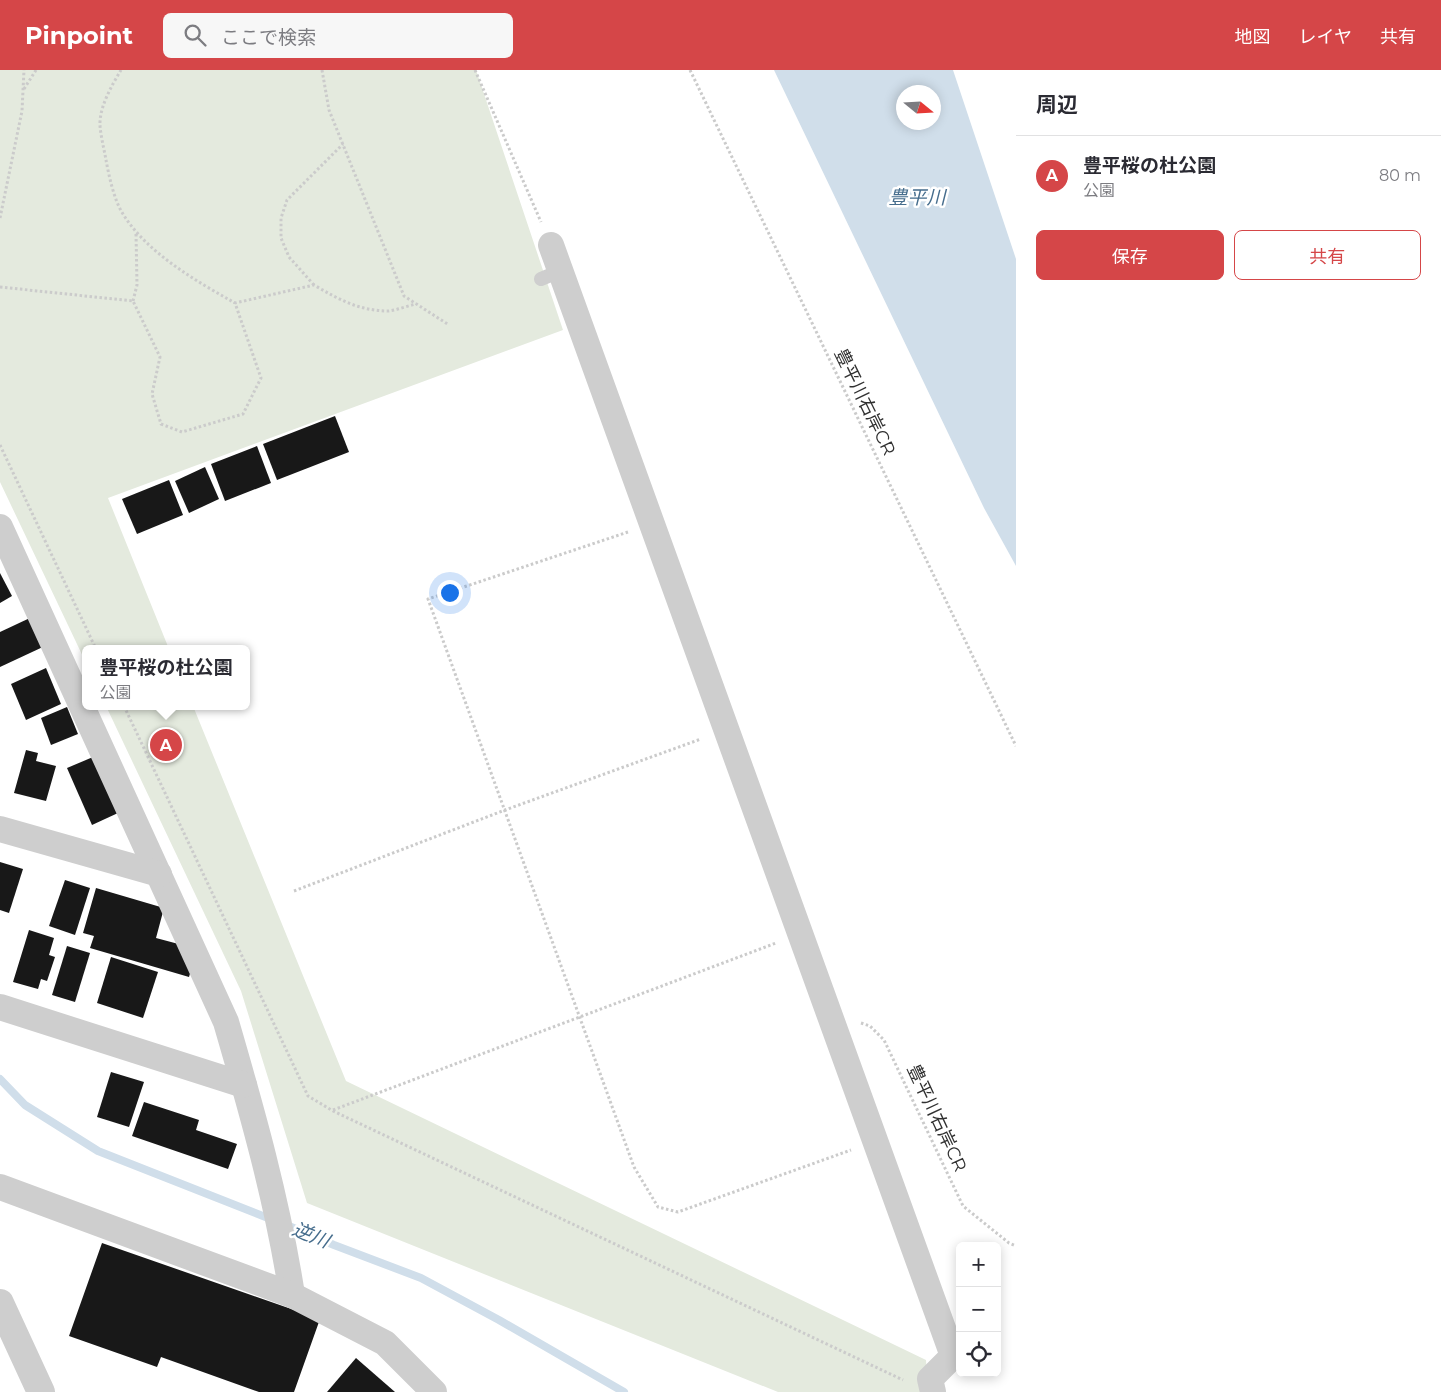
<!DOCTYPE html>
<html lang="ja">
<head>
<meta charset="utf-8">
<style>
  body { margin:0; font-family:Montserrat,"Noto Sans JP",sans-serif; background:#f7f7f7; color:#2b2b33 }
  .controls { position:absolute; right:15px; bottom:15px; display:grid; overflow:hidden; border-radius:8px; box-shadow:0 2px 12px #0003 }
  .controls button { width:45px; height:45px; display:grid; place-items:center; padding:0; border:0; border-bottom:1px solid #e1e1e2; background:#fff; color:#2b2b33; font:25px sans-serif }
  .compass { position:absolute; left:896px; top:15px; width:45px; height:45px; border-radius:50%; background:#fff; box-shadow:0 2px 12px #0003; rotate:108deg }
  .you { position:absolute; left:449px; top:522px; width:18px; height:18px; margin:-12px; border:4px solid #fff; border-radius:50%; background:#1a73e8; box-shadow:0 0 0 8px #1a73e833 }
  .badge { display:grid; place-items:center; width:32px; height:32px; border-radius:50%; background:#d54648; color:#fff; font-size:16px; font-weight:700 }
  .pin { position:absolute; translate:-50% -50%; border:2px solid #fff; box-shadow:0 1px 5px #0006 }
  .popup { position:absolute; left:82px; top:575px; width:168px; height:65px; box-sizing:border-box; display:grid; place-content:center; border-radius:8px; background:#fff; filter:drop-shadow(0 1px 4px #0005); font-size:16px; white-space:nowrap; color:#7c7c81 }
  .popup b { font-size:19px; color:#2b2b33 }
  .popup::after { content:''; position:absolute; left:50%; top:100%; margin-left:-10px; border:10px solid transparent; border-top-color:#fff }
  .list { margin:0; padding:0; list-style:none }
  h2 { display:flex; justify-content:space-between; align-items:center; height:65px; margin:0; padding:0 20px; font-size:21px }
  h2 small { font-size:16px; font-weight:400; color:#7c7c81 }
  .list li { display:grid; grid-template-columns:32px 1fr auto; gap:15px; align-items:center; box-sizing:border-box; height:80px; padding:0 20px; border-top:1px solid #e1e1e2 }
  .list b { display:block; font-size:19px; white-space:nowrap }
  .list p { margin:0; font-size:16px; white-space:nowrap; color:#7c7c81 }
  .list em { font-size:16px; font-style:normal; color:#7c7c81 }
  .actions { display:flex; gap:10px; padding:15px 20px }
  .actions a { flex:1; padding:11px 0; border:1px solid #d54648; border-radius:8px; text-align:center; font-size:18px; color:#d54648 }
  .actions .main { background:#d54648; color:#fff }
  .icon { flex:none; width:28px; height:28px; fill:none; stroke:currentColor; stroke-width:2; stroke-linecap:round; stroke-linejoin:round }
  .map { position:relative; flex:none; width:1016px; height:1322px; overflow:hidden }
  header { display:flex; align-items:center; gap:30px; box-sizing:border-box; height:70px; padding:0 25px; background:#d54648; color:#fff }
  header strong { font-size:24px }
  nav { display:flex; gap:28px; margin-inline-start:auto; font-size:18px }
  .search { width:350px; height:45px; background:#f7f7f7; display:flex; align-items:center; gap:12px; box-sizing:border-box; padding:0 18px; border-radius:8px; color:#7c7c81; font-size:19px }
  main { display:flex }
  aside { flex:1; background:#fff }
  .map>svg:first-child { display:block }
  .green { fill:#e4eade }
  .water { fill:#d0deea; fill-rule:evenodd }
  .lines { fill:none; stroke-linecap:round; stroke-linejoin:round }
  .stream { stroke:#d0deea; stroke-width:8 }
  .building { fill:#181818 }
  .path { stroke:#cbcbcb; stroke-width:3; stroke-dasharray:2.5 2.5; stroke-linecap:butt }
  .service { stroke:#cecece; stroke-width:14 }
  .minor { stroke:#cecece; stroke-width:26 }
  .tertiary { stroke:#cecece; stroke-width:28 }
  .labels { text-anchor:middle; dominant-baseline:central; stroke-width:5; stroke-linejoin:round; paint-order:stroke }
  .street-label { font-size:18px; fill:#313131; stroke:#fff }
  .water-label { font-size:19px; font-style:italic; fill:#466d8d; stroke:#fff }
</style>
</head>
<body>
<header>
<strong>Pinpoint</strong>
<div class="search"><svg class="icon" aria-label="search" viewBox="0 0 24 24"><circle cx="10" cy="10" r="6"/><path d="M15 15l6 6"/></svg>ここで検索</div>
<nav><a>地図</a><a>レイヤ</a><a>共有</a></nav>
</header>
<main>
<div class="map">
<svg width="1016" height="1322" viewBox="0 0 1016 1322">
  <rect width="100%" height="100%" fill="#fff"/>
  <g class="green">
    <polygon points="0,0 476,0 563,260 108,428 169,579 86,579 86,593 0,412"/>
    <polygon points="106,636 193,636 346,1011 926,1290 928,1322 778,1322 307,1133 241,921"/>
  </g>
  <path class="water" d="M774 0H953L1016 189V496L984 438ZM904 22H934V52H904Z"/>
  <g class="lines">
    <g class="stream">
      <polyline points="0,1009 25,1035 98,1081 273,1150"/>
      <polyline points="284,1154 334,1175 421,1208 499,1250 624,1322"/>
    </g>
  </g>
  <g class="building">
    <polygon points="335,346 349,382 277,410 263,374"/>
    <polygon points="257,376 271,413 225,431 211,394"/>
    <polygon points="205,397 219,429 189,443 175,411"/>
    <polygon points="169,410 183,445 137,464 122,429"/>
    <polygon points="0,503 12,526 0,533"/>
    <polygon points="32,547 45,576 0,597 0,562"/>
    <polygon points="46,598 61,634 26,650 11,614"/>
    <polygon points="67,637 78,664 51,675 41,648"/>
    <polygon points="26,680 38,683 36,691 56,696 46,731 14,723"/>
    <polygon points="93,687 118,743 92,755 67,698"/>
    <polygon points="0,792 23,799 9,843 0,840"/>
    <polygon points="65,810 90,818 75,865 49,856"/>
    <polygon points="96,818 164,838 156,868 186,876 194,890 189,907 90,878 94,866 83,863"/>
    <polygon points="29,860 54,868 49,885 55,887 47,911 41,909 38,919 13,912"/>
    <polygon points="67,876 90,883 75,932 52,925"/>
    <polygon points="111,887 158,902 143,948 97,933"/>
    <polygon points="111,1002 144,1012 129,1057 97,1047"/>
    <polygon points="144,1032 199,1050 196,1060 237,1074 228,1099 132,1066"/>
    <polygon points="102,1173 320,1249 294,1322 259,1322 161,1287 157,1297 69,1266"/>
    <polygon points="356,1288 395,1322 327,1322"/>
  </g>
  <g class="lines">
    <g class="path">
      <path d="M121 0C112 15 99 37 100 56 101 67 104 79 106 90 109 106 114 130 123 144 147 183 196 211 235 233"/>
      <polyline points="322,0 329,40 404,226 449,255"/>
      <polyline points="475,0 541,152"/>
      <polyline points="690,0 1016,676"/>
      <polyline points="24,19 36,0"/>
      <polyline points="0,148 22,41 24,0"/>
      <polyline points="314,215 289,187 281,168 281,148 287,130 343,74"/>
      <path d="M0 217 133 231 160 287 152 324 161 354 182 362 243 344 261 308 235 233 314 215C338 229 359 241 389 241 397 240 407 236 416 234"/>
      <polyline points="133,231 137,215 136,163"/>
      <polyline points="0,375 96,579"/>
      <polyline points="628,462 428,529 634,1097 658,1137 678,1142 851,1080"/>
      <polyline points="124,636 308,1026 333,1041 903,1310"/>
      <polyline points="294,821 505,740 701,669"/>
      <polyline points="861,953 870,956 884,970 963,1136 1009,1173 1016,1176"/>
      <polyline points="333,1040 776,873"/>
    </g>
    <polyline class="service" points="541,209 560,201"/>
    <g class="minor">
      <polyline points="551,175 953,1286 930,1309 933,1322"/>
      <path d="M0 457 226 952C252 1041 278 1133 292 1225"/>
      <polyline points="0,759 159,804"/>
      <polyline points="0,937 244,1015"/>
      <polyline points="0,1117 292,1225 385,1273 434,1322"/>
    </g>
    <polyline class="tertiary" points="0,1233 41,1322"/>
  </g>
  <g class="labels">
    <g class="street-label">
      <text transform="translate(865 332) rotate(64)">豊平川右岸CR</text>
      <text transform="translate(937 1048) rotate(65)">豊平川右岸CR</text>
    </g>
    <g class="water-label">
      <text x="917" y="127">豊平川</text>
      <text transform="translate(311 1165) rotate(22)">逆川</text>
    </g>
  </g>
</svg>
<div class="controls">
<button>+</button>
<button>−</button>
<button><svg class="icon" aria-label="locate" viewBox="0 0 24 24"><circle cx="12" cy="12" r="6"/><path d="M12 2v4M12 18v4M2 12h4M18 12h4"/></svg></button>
</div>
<svg class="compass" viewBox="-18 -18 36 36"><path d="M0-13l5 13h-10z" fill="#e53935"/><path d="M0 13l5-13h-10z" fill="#7c7c81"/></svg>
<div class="you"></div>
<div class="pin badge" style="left:166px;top:675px">A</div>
<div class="popup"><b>豊平桜の杜公園</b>公園</div>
</div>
<aside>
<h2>周辺<small></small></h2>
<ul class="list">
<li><span class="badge">A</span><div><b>豊平桜の杜公園</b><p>公園</p></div><em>80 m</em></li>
</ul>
<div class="actions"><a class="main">保存</a><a>共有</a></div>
</aside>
</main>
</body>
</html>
